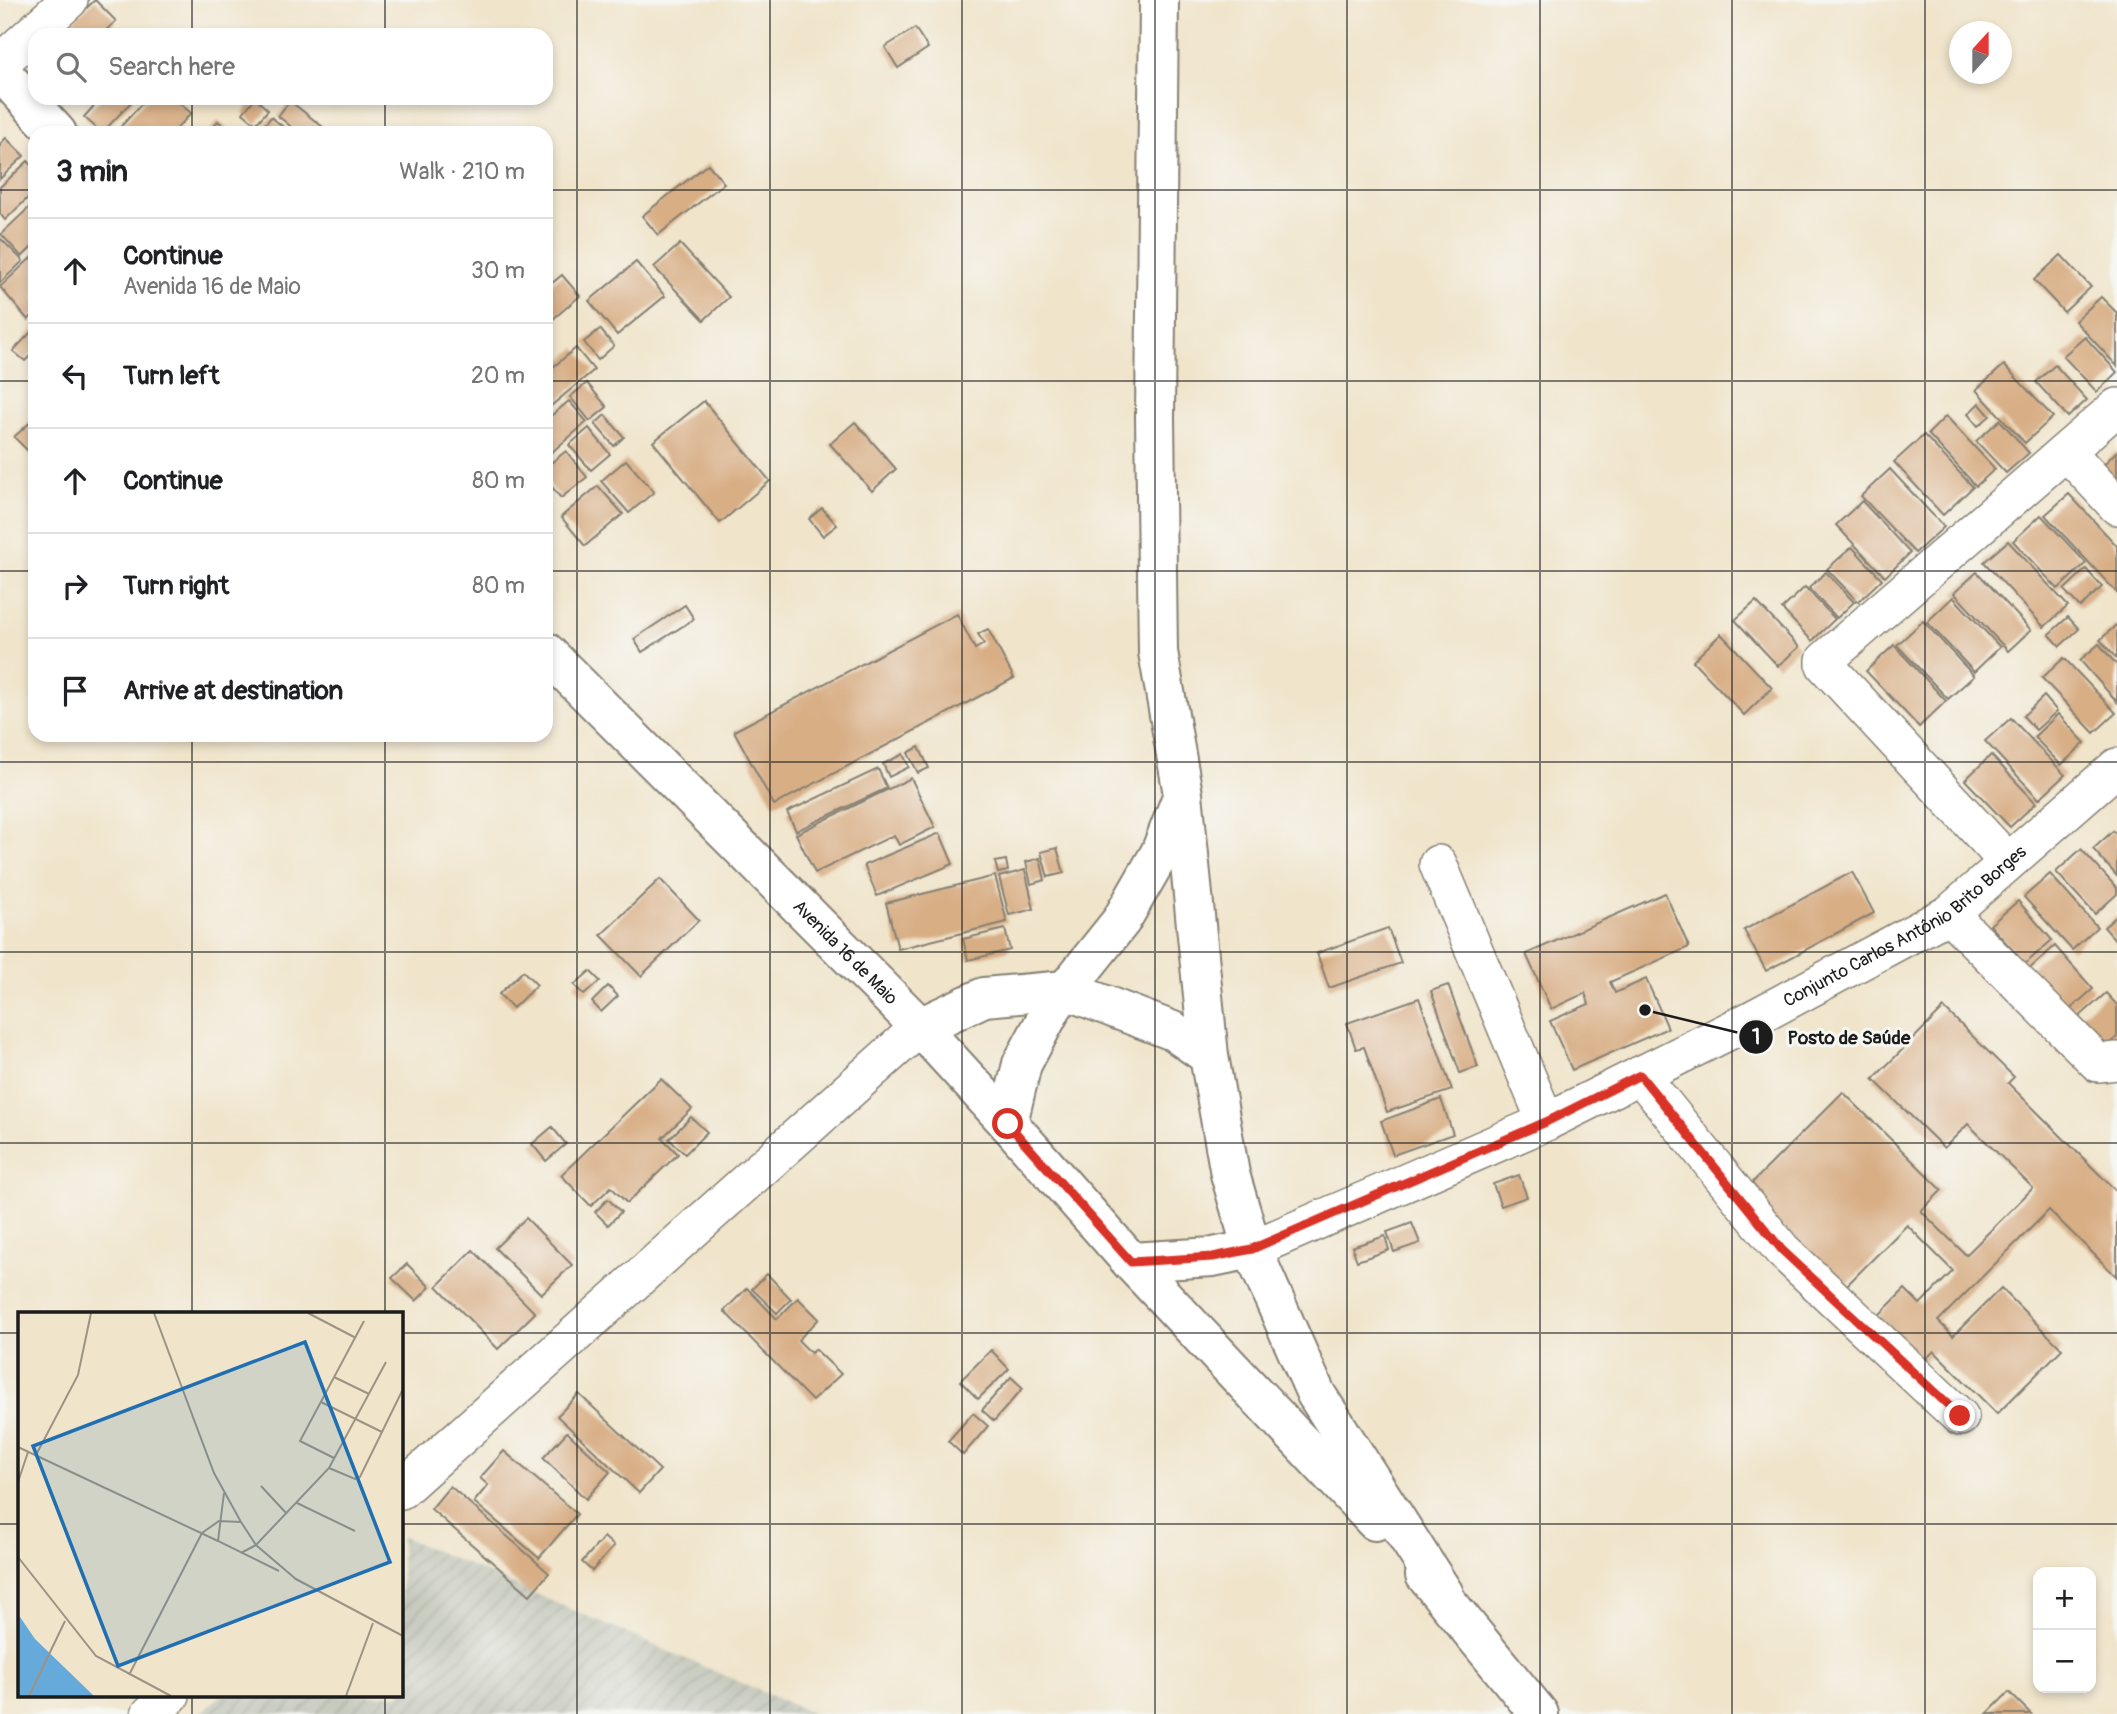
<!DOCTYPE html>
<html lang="en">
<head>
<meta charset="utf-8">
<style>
  body { margin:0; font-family:Pangolin,sans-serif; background:#f2f2f2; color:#202124 }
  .controls { position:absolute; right:21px; bottom:21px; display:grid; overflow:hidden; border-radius:14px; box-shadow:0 4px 10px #0003 }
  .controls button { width:63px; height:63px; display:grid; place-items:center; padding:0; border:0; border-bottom:2px solid #e0e0e0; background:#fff; color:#202124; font:35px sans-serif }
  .compass { position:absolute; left:1949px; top:21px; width:63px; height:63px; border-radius:50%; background:#fff; box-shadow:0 4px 10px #0003; rotate:21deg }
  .stop { position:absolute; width:21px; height:21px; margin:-16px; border:5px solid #d93025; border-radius:50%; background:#fff }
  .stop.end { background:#d93025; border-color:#fff; box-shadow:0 2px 7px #0008 }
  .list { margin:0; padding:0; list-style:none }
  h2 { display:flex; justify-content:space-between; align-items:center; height:91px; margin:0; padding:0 28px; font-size:30px }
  h2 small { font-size:23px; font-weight:400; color:#757577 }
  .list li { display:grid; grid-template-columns:46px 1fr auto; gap:21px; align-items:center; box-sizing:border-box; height:105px; padding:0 28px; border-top:2px solid #e0e0e0 }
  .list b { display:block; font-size:26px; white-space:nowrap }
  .list p { margin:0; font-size:23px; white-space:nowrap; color:#757577 }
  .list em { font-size:23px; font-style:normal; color:#757577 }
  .icon { flex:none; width:38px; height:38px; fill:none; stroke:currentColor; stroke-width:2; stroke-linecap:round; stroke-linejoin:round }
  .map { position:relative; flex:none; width:2117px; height:1714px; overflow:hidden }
  .search { position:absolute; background:#fff; box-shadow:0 4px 10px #0003; left:28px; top:28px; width:525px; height:77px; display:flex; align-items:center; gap:18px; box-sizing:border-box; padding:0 24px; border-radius:21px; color:#757577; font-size:26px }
  .panel { position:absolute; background:#fff; box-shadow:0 4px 10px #0003; left:28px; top:126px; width:525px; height:616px; border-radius:21px }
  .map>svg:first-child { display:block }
  .industrial { fill:url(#industrial-furrows) }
  .building { fill:#d8ae85 }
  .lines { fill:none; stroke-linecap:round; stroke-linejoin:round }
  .street-casing { stroke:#868073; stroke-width:40 }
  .secondary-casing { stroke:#868073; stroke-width:42 }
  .primary-casing { stroke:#868073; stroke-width:42 }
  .street { stroke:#fff; stroke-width:37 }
  .secondary { stroke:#fff; stroke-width:38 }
  .primary { stroke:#fff; stroke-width:38 }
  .route { stroke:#d93025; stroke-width:9 }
  .grid { fill:none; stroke:#1c1c1c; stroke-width:2; stroke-opacity:0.55 }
  .labels { text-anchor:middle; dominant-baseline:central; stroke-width:6; stroke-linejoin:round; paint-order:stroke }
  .street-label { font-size:18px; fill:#1c1c1c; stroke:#f6f6f2 }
  .inset-road { fill:none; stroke:#9b9484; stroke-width:2 }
  .view { fill:#1f6fb2; fill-opacity:0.15; stroke:#1f6fb2; stroke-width:3.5 }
  .inset-edge { fill:none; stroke:#1c1c1c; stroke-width:3.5 }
  .leader { fill:none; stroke:#1c1c1c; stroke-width:2.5 }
  .callout-dot { fill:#1c1c1c; stroke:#f6f6f2; stroke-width:2.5 }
  .mark-label { font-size:21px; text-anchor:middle; font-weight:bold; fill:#fff }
  .callout-label { font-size:19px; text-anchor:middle; font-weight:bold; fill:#1c1c1c; stroke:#f6f6f2; stroke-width:6; stroke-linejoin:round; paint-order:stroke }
</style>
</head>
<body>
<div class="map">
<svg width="2117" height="1714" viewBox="0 0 2117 1714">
  <defs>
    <pattern id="industrial-furrows" width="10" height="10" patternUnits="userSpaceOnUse" patternTransform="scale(1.75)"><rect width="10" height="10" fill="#c3c6b9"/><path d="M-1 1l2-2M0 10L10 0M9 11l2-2" fill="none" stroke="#a7aa9e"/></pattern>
  </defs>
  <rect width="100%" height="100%" fill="#f6f6f2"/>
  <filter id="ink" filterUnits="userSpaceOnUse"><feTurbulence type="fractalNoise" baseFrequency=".0143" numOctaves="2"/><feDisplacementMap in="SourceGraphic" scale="14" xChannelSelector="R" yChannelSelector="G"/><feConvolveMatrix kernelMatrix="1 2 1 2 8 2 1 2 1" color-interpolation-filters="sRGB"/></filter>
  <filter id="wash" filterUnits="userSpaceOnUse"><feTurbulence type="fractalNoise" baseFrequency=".00686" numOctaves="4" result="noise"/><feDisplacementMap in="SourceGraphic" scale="28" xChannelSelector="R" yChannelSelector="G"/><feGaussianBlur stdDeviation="1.57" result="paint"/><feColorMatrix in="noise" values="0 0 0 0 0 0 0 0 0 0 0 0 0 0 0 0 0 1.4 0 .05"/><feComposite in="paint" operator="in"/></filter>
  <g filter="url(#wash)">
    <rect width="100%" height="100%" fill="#f0e4ca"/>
    <polygon class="industrial" points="401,1536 814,1714 200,1714 221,1695 401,1695"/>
    <g id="blocks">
      <g class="building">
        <polygon points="95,0 116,21 101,35 58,35"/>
        <polygon points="915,28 928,48 898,68 885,47"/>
        <polygon points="101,98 135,98 102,133 84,117"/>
        <polygon points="147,98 174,98 191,113 173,133 115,133"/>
        <polygon points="255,98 268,110 256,124 243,113"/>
        <polygon points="290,101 324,128 320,133 299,133 278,116"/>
        <polygon points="271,117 291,133 258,133"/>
        <polygon points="218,121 232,133 208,133"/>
        <polygon points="6,138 24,156 0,179 0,144"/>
        <polygon points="28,161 35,169 35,191 5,220 0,214 0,187"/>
        <polygon points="708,164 724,183 658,235 642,216"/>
        <polygon points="35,202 35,244 22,257 1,234"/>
        <polygon points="0,238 23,261 0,283"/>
        <polygon points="680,244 729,297 704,320 654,267"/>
        <polygon points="35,254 35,313 28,320 0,287"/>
        <polygon points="2061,255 2091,287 2064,312 2034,280"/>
        <polygon points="636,262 665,296 617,335 589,301"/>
        <polygon points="562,275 580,296 546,325 546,288"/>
        <polygon points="2101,297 2117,313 2117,366 2075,321"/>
        <polygon points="35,328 35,351 25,361 13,351"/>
        <polygon points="600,329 614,346 598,360 584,342"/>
        <polygon points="2085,337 2117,372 2097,392 2063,356"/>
        <polygon points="576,348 594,370 546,410 546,373"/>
        <polygon points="2004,365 2053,417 2025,443 1976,390"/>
        <polygon points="2055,365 2087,400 2068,417 2036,382"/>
        <polygon points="587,383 607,407 590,421 570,397"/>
        <polygon points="569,401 587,422 546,457 546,420"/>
        <polygon points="704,401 770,481 720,523 653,442"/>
        <polygon points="1979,403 1990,416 1978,426 1968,414"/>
        <polygon points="605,415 624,437 614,446 595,424"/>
        <polygon points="1946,416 1995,469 1976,486 1928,434"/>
        <polygon points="35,418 35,456 34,457 14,437"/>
        <polygon points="2000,420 2029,453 2006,473 1976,441"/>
        <polygon points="855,422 896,469 872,491 830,444"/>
        <polygon points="589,428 610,454 591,470 569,445"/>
        <polygon points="1924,435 1973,487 1943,515 1894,462"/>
        <polygon points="566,451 587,477 561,498 546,480 546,467"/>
        <polygon points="2117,451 2117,483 2101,467"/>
        <polygon points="626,460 654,492 629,513 601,481"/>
        <polygon points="1890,469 1944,527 1915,553 1861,496"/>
        <polygon points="598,486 623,514 585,546 561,517"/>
        <polygon points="2069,494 2117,546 2117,593 2045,515"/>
        <polygon points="1862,501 1910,553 1885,577 1836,525"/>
        <polygon points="822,508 837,525 823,536 809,519"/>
        <polygon points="2041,515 2086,563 2058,589 2013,541"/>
        <polygon points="2008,541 2068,606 2044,627 1984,562"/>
        <polygon points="1852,547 1882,579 1858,602 1827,569"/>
        <polygon points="2086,569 2102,587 2080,607 2064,590"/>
        <polygon points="1826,572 1854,602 1837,618 1809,588"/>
        <polygon points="1977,572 2031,630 2008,651 1954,593"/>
        <polygon points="1805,587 1835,619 1812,641 1782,609"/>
        <polygon points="1953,597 2000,647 1974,672 1927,622"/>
        <polygon points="1756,601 1799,647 1778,666 1735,620"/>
        <polygon points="685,605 694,619 642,652 634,639"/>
        <polygon points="957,614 975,649 984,644 978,634 988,629 1014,678 774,805 734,731"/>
        <polygon points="2068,617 2079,629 2060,646 2049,634"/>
        <polygon points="1923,621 1974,676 1948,699 1897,645"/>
        <polygon points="2117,624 2117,659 2100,640"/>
        <polygon points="1721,634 1772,688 1744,715 1693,661"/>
        <polygon points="2099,644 2117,665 2117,702 2080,660"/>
        <polygon points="1894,645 1946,701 1919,727 1866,671"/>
        <polygon points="2064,658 2116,713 2094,733 2042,678"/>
        <polygon points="2044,696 2057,711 2036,730 2023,716"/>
        <polygon points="2058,714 2085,743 2061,765 2034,737"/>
        <polygon points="2011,718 2065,775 2039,799 1985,741"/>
        <polygon points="919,747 929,768 918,773 908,753"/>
        <polygon points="903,754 909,767 889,777 883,764"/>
        <polygon points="1991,755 2036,803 2010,827 1965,780"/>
        <polygon points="878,769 887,788 796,831 787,812"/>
        <polygon points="911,778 935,827 899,845 894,835 815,873 796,834"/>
        <polygon points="2113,831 2117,835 2117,876 2093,849"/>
        <polygon points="940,833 953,864 877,896 864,865"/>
        <polygon points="1057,848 1064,873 1048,877 1041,852"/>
        <polygon points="2081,849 2117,888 2117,894 2095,914 2056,872"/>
        <polygon points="1040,858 1045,880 1031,884 1026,862"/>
        <polygon points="1006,860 1008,871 998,873 995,862"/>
        <polygon points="1025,870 1034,909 1009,915 999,877"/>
        <polygon points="1852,872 1874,913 1766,971 1744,930"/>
        <polygon points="2050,874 2097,927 2072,950 2024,897"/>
        <polygon points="995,876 1007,922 898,949 886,903"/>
        <polygon points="660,879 699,920 641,976 601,935"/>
        <polygon points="1665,893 1689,947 1610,982 1615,993 1646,979 1668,1028 1572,1070 1550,1021 1589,1004 1585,993 1551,1009 1526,954"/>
        <polygon points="2018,901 2052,940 2025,964 1990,925"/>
        <polygon points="2117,916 2117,942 2104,927"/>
        <polygon points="1388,928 1401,963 1329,988 1317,953"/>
        <polygon points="1005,929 1010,950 968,960 963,939"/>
        <polygon points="2055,946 2093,989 2067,1012 2028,970"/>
        <polygon points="523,971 537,985 513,1008 499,994"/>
        <polygon points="590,971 600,981 584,995 574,985"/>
        <polygon points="1448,985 1478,1067 1460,1073 1431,991"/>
        <polygon points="608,986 618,996 601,1012 592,1002"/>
        <polygon points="2106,993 2117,1005 2117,1037 2106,1047 2079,1017"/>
        <polygon points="1419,998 1452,1090 1387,1112 1364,1047 1356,1049 1347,1023"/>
        <polygon points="1944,1008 2014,1077 2008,1083 2117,1192 2117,1277 2049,1210 1938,1321 1953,1336 2001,1288 2062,1349 1997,1414 1934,1351 1922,1363 1877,1317 1905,1289 1920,1304 1953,1271 1907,1225 1843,1289 1744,1191 1843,1092 1942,1190 1921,1211 1966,1255 2033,1188 1968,1124 1944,1148 1873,1079"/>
        <polygon points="661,1079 692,1109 662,1138 678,1154 627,1203 611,1187 591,1206 561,1175"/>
        <polygon points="1441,1099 1453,1134 1393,1155 1381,1121"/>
        <polygon points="691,1117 707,1132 685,1154 669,1139"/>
        <polygon points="552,1127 566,1144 546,1161 532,1144"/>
        <polygon points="1519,1175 1527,1197 1501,1206 1493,1184"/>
        <polygon points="608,1199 621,1212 608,1225 595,1212"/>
        <polygon points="526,1218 572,1265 541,1294 495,1248"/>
        <polygon points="1412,1223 1420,1243 1394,1252 1387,1232"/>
        <polygon points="1385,1236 1389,1250 1357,1261 1352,1247"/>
        <polygon points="473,1250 535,1313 498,1349 437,1286"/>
        <polygon points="407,1264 430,1287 416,1301 392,1278"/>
        <polygon points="767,1274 791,1299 777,1313 752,1289"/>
        <polygon points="747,1288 777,1319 798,1298 819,1319 798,1340 811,1353 815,1349 841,1374 812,1401 724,1311"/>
        <polygon points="991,1350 1009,1369 978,1399 960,1381"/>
        <polygon points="1011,1377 1023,1388 994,1421 982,1410"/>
        <polygon points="579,1394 660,1470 639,1493 557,1416"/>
        <polygon points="973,1413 988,1426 963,1455 948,1441"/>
        <polygon points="567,1432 610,1472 586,1499 543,1458"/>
        <polygon points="504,1451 577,1514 539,1558 474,1502 488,1485 480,1478"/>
        <polygon points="450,1486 549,1573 530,1595 431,1509"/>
        <polygon points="604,1537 614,1546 592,1571 582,1562"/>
        <polygon points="2009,1692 2031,1714 1987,1714"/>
      </g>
    </g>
  </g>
  <g filter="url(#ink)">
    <use href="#blocks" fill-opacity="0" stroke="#868073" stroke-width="2"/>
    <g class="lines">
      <g class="street-casing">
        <g id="street">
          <polyline points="0,63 69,0"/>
          <polyline points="2067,452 2117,506"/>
          <polyline points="2007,861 1825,665 1825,660 2117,407"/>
          <polyline points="1438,864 1546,1122"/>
          <polyline points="1949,914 2098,1063 2117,1061"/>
          <polyline points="1640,1075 1782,1250 1960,1417"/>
          <path id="s1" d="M1252 1249 1546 1122 1749 1021 1949 914 2117 767"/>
          <polyline points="401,1490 920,1027"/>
          <polyline points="150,1714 171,1695"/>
        </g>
      </g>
      <g class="secondary-casing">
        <g id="secondary">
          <polyline points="0,71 57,133"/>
          <path id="s2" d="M546 652 920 1027 1008 1123"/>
          <polyline points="920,1027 984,997 1066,990 1173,1031 1209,1056"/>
          <polyline points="1131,1262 1213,1257 1252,1249"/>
        </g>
      </g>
      <g class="primary-casing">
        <g id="primary">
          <polyline points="1159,0 1155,417 1158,652 1183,794 1209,1056 1230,1174 1252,1249 1316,1394 1444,1594"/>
          <polyline points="1180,802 1160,853 1121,921 1053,1006 1022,1064 1008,1123 1131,1262 1375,1521"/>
          <polyline points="1425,1575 1539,1714"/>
        </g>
      </g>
      <use href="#street" class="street"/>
      <use href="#secondary" class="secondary"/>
      <use href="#primary" class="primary"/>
    </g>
  </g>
  <g class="lines" filter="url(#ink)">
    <polyline class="route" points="1008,1124 1131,1262 1213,1257 1252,1249 1546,1122 1640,1075 1782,1250 1960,1416"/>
  </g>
  <path class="grid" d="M192 0V35M385 0V35M577 0V1714M770 0V1714M962 0V1714M1155 0V1714M1347 0V1714M1540 0V1714M1732 0V1714M1925 0V1714M192 98V133M385 98V133M0 190H35M546 190H2117M0 381H35M546 381H2117M0 571H35M546 571H2117M192 735V1313M385 735V1313M0 762H2117M0 952H2117M0 1143H2117M0 1333H19M401 1333H2117M0 1524H19M401 1524H2117M192 1695V1714M385 1695V1714"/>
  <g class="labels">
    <g class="street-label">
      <text stroke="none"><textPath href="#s1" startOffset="730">Conjunto Carlos Antônio Brito Borges</textPath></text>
      <text stroke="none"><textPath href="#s2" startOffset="424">Avenida 16 de Maio</textPath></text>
    </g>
  </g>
  <g transform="translate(18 1312)">
    <rect width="385" height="385" fill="#f0e4ca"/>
    <path d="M0 302 17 327 76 384H0Z" fill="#66a9db"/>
    <path class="inset-road" d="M136 1 196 161 223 210 238 233 279 268M290 1 338 26M316 65 351 82M303 90 364 120M0 135 200 229M18 143 60 63 73 1M316 146 282 129 346 9M311 156 337 167 342 165 385 77M0 170 10 140M243 174 269 202M206 181 200 229 261 259M279 191 337 219M223 241 238 233 311 156 368 50M0 245 78 344 153 384M276 266 385 324M111 363 184 221 201 209 223 210M11 384 47 309M328 384 355 311"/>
    <path class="view" d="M287 30 372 250 100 354 15 134Z"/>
    <rect width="385" height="385" class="inset-edge"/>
  </g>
  <path class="leader" d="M1645 1010L1756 1037"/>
  <g class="callout-dot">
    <circle cx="1645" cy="1010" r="7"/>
    <circle cx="1756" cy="1037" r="18"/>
  </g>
  <g class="mark-label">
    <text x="1756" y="1044">1</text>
  </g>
  <g class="callout-label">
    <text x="1849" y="1044">Posto de Saúde</text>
  </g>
</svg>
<div class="controls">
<button>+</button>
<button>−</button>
</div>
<svg class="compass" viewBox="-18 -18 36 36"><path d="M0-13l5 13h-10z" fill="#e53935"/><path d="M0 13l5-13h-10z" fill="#757577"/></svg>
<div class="stop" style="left:1008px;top:1124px"></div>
<div class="stop end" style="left:1960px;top:1416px"></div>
<div class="search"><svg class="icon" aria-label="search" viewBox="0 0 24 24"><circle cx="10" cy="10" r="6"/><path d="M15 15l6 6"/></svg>Search here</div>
<section class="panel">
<h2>3 min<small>Walk · 210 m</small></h2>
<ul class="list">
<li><svg class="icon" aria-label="ahead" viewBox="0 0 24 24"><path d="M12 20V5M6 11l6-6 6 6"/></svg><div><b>Continue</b><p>Avenida 16 de Maio</p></div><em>30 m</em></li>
<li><svg class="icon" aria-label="left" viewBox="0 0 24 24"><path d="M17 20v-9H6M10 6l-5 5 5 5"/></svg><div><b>Turn left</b></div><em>20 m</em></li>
<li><svg class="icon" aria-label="ahead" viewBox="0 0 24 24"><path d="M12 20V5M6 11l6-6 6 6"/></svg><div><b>Continue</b></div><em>80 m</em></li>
<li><svg class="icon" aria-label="right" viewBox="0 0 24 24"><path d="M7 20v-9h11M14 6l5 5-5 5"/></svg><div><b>Turn right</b></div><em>80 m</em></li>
<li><svg class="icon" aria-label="arrive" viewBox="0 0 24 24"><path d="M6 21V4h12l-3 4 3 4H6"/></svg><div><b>Arrive at destination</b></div></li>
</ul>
</section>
</div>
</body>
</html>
